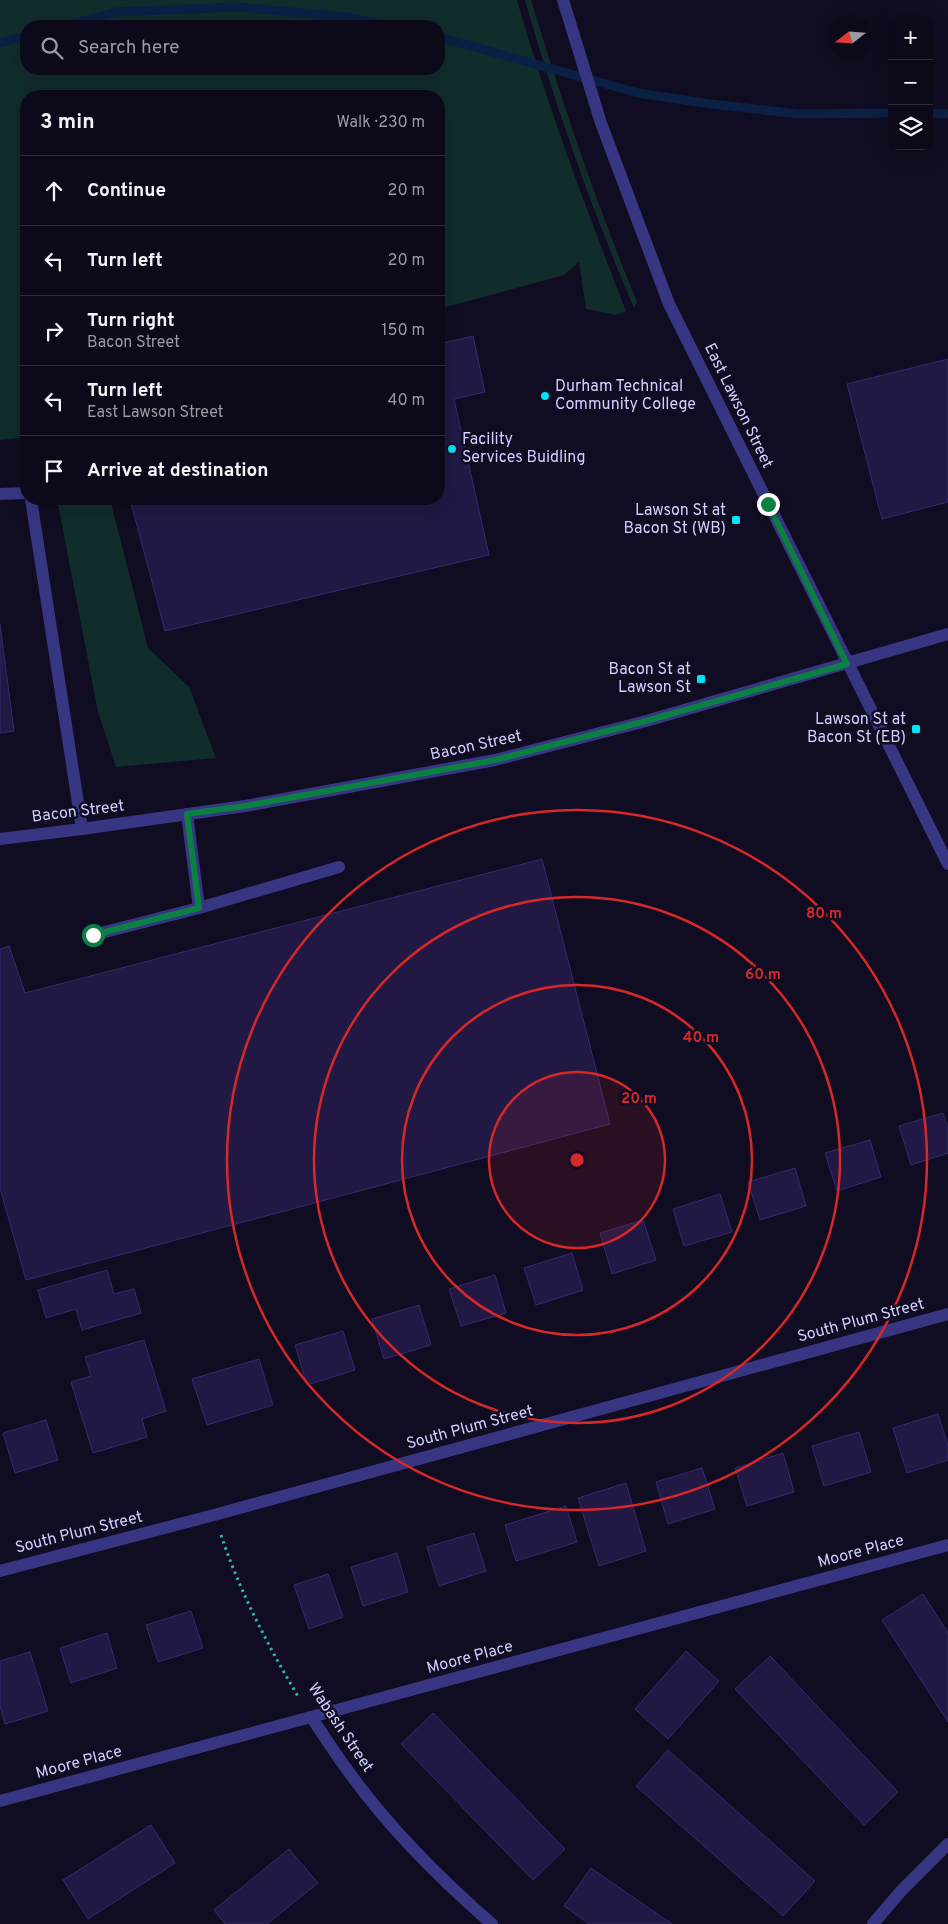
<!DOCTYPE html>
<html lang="en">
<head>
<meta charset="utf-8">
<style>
  body { margin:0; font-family:Overpass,sans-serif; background:#1a1827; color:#f1f3f6 }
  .controls { position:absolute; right:15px; top:15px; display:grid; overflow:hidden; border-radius:10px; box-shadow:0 5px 20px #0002 }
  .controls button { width:45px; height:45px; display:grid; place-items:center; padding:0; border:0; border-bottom:1px solid #2c2b39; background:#0c0a1a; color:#f1f3f6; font:25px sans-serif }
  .compass { position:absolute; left:828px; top:15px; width:45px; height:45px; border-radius:50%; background:#0c0a1a; box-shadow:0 5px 20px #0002; rotate:253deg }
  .stop { position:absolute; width:15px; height:15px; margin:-11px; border:4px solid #0b8043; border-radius:50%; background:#fff }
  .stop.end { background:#0b8043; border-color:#fff; box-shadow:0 1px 5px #0008 }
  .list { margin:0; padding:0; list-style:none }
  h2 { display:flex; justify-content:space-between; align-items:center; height:65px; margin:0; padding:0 20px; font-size:21px }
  h2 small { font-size:16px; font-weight:400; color:#9a9aa2 }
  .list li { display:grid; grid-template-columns:32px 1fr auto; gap:15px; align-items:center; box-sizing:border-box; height:70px; padding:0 20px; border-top:1px solid #2c2b39 }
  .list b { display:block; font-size:19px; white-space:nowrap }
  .list p { margin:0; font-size:16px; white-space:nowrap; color:#9a9aa2 }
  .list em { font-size:16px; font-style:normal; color:#9a9aa2 }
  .icon { flex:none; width:28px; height:28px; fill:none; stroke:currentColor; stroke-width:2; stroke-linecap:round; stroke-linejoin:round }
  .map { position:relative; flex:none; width:948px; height:1924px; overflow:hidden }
  .search { position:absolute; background:#0c0a1a; box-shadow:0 5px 20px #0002; left:20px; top:20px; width:425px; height:55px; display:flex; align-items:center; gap:12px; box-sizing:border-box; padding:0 18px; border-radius:20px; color:#9a9aa2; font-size:19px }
  .panel { position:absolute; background:#0c0a1a; box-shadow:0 5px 20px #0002; left:20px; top:90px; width:425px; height:415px; border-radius:20px }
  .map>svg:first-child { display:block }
  .green { fill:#102c2b; fill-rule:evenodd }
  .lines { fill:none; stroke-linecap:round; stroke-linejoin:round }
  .stream { stroke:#0a2044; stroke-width:9 }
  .building { fill:#211844; stroke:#372971 }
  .path { stroke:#2ab7ad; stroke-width:3; stroke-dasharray:2.5 4; stroke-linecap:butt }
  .minor { stroke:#383683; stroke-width:12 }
  .route { stroke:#0b8043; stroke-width:6 }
  .ring { fill:none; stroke:#d62828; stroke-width:2.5 }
  .poi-dot { fill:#00e2f9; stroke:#100d22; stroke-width:2 }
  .labels { text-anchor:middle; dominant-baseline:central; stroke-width:5; stroke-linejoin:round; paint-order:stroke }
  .poi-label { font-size:16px; fill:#d3ceff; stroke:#100d22; text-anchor:end }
  .street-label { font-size:16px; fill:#d3ceff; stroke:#100d22 }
  .centre { fill:#d62828; stroke:#100d22; stroke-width:2.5 }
  .ring-label { font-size:15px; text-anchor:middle; font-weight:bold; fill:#d62828; stroke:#100d22; stroke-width:5; stroke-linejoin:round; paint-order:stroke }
</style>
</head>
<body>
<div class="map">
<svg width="948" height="1924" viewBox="0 0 948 1924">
  <rect width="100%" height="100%" fill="#100d22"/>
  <g class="green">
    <path d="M0 0H517C547 106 586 208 626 311L615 315 586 309 579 262 564 275 439 309V96H26V444L20 438 0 440ZM439 26V69H26V26Z"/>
    <path d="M525 0H531C562 102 596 203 637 302L634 308C591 208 555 105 525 0Z"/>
    <polygon points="57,499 110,499 148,648 189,687 216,758 116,767 98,712"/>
  </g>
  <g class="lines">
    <g class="stream">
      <polyline points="63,26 117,12 236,7 347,17 390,26"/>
      <polyline points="439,37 638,93 711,104 798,114 892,113"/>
      <polyline points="0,43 26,36"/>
      <polyline points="929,113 948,114"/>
    </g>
  </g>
  <g class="building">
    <polygon points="473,336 485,392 454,399 489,555 165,631 130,499 439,499 439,344"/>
    <polygon points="948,359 948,502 882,519 847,384"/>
    <polygon points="0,624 14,731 0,733"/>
    <polygon points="542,859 610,1124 26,1280 0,1188 0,949 9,946 25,993"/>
    <polygon points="943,1113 948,1129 948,1153 911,1165 899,1126"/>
    <polygon points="870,1140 881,1177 837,1191 825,1153"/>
    <polygon points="795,1168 806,1206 760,1220 748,1182"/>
    <polygon points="720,1194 732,1232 684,1246 673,1209"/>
    <polygon points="643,1220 656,1260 612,1274 600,1233"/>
    <polygon points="572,1253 583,1290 536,1305 524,1268"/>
    <polygon points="107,1270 114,1294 134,1289 141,1313 82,1330 76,1309 46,1318 38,1290"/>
    <polygon points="495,1275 506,1313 461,1326 449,1289"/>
    <polygon points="419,1305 431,1345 384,1359 372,1319"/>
    <polygon points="343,1331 355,1370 307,1385 295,1345"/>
    <polygon points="144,1340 166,1411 142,1419 147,1437 93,1453 71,1382 91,1376 85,1357"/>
    <polygon points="259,1359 273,1405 207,1425 192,1379"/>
    <polygon points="938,1414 948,1446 948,1460 907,1473 893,1428"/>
    <polygon points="46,1420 58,1460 15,1473 3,1433"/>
    <polygon points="859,1432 871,1472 824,1486 812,1446"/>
    <polygon points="783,1453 794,1492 747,1506 735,1468"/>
    <polygon points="702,1468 715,1509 668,1524 656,1482"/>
    <polygon points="626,1483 646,1551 599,1566 578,1498"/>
    <polygon points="566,1506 577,1542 516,1561 505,1525"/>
    <polygon points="474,1533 486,1571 439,1586 427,1547"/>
    <polygon points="397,1553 408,1592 363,1606 351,1567"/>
    <polygon points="328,1574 343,1617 309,1629 294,1585"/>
    <polygon points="923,1594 948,1633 948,1722 882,1620"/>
    <polygon points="191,1611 203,1648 158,1662 146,1625"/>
    <polygon points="107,1633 117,1668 71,1683 60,1648"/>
    <polygon points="686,1651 719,1681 668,1739 635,1709"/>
    <polygon points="30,1652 48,1711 5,1724 0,1706 0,1661"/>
    <polygon points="770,1656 898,1792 864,1825 735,1689"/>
    <polygon points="433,1713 565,1849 533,1880 401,1744"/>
    <polygon points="668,1750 815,1881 783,1916 636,1786"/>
    <polygon points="151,1825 175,1863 88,1919 63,1880"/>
    <polygon points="289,1849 318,1883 267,1924 225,1924 214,1910"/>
    <polygon points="591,1868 672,1924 589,1924 564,1906"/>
  </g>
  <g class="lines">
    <path class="path" d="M221 1535C240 1592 268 1646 299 1698"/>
    <g class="minor">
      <polyline points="563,0 601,123 669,304 948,864"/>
      <polyline points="0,494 26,493"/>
      <polyline points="31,499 82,829"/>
      <polyline points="0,839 82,829 245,806 495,760 646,721 948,634"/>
      <polyline points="199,908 339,867"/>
      <polyline points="93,935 199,908 187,814"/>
      <polyline points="0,1571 214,1515 948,1314"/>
      <path d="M311 1717C323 1734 334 1752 346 1768 387 1826 439 1878 492 1924"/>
      <polyline points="0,1801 948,1545"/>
      <polyline points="873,1924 901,1891 948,1844"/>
    </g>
  </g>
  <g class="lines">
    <polyline class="route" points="93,935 199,908 187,814 245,806 495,760 646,721 847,664 768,504"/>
  </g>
  <circle cx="577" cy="1160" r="88" fill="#d62828" fill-opacity=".12"/>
  <g class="ring">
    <circle cx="577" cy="1160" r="88"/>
    <circle cx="577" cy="1160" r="175"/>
    <circle cx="577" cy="1160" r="263"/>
    <circle cx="577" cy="1160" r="350"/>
  </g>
  <g class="poi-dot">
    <circle cx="545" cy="396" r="5"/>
    <circle cx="452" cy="449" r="5"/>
    <rect x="731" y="515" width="10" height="10" rx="2.5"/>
    <rect x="696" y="674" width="10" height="10" rx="2.5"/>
    <rect x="911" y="724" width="10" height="10" rx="2.5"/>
  </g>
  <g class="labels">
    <g class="poi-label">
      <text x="555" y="387" text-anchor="start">Durham Technical<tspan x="555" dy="18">Community College</tspan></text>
      <text x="462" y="440" text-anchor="start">Facility<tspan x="462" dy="18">Services Buidling</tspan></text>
      <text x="726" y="511">Lawson St at<tspan x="726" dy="18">Bacon St (WB)</tspan></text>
      <text x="691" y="670">Bacon St at<tspan x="691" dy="18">Lawson St</tspan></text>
      <text x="906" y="720">Lawson St at<tspan x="906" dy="18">Bacon St (EB)</tspan></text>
    </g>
    <g class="street-label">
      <text transform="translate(738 406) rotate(64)">East Lawson Street</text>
      <text transform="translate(476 746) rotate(-12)">Bacon Street</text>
      <text transform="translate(78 812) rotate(-7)">Bacon Street</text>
      <text transform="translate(861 1321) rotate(-15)">South Plum Street</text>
      <text transform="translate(470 1428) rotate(-15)">South Plum Street</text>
      <text transform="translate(79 1533) rotate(-14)">South Plum Street</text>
      <text transform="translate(861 1552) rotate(-15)">Moore Place</text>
      <text transform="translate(470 1658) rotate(-15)">Moore Place</text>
      <text transform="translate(340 1728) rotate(56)">Wabash Street</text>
      <text transform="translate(79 1763) rotate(-15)">Moore Place</text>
    </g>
  </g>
  <circle cx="577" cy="1160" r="8" class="centre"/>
  <g class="ring-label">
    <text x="824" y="918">80 m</text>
    <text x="763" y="979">60 m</text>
    <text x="701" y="1042">40 m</text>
    <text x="639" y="1103">20 m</text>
  </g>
</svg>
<div class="controls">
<button>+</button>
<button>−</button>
<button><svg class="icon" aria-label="layers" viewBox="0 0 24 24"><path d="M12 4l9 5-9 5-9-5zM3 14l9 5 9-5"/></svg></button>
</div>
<svg class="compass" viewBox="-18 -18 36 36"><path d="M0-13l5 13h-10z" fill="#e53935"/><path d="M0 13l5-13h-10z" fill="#9a9aa2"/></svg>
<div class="stop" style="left:93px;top:935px"></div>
<div class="stop end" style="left:768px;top:504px"></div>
<div class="search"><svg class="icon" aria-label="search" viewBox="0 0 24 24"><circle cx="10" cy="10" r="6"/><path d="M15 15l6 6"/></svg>Search here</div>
<section class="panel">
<h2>3 min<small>Walk · 230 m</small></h2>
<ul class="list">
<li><svg class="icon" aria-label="ahead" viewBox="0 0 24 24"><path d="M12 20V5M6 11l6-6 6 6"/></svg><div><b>Continue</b></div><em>20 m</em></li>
<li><svg class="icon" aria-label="left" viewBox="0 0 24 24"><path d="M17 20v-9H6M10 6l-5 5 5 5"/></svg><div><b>Turn left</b></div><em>20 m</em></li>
<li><svg class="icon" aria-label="right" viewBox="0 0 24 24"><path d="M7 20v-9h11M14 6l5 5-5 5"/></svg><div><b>Turn right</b><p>Bacon Street</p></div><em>150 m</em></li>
<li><svg class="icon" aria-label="left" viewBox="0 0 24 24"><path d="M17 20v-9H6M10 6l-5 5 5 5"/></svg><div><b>Turn left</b><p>East Lawson Street</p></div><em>40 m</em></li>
<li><svg class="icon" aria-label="arrive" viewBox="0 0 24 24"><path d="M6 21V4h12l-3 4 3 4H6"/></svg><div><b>Arrive at destination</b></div></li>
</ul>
</section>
</div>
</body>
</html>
